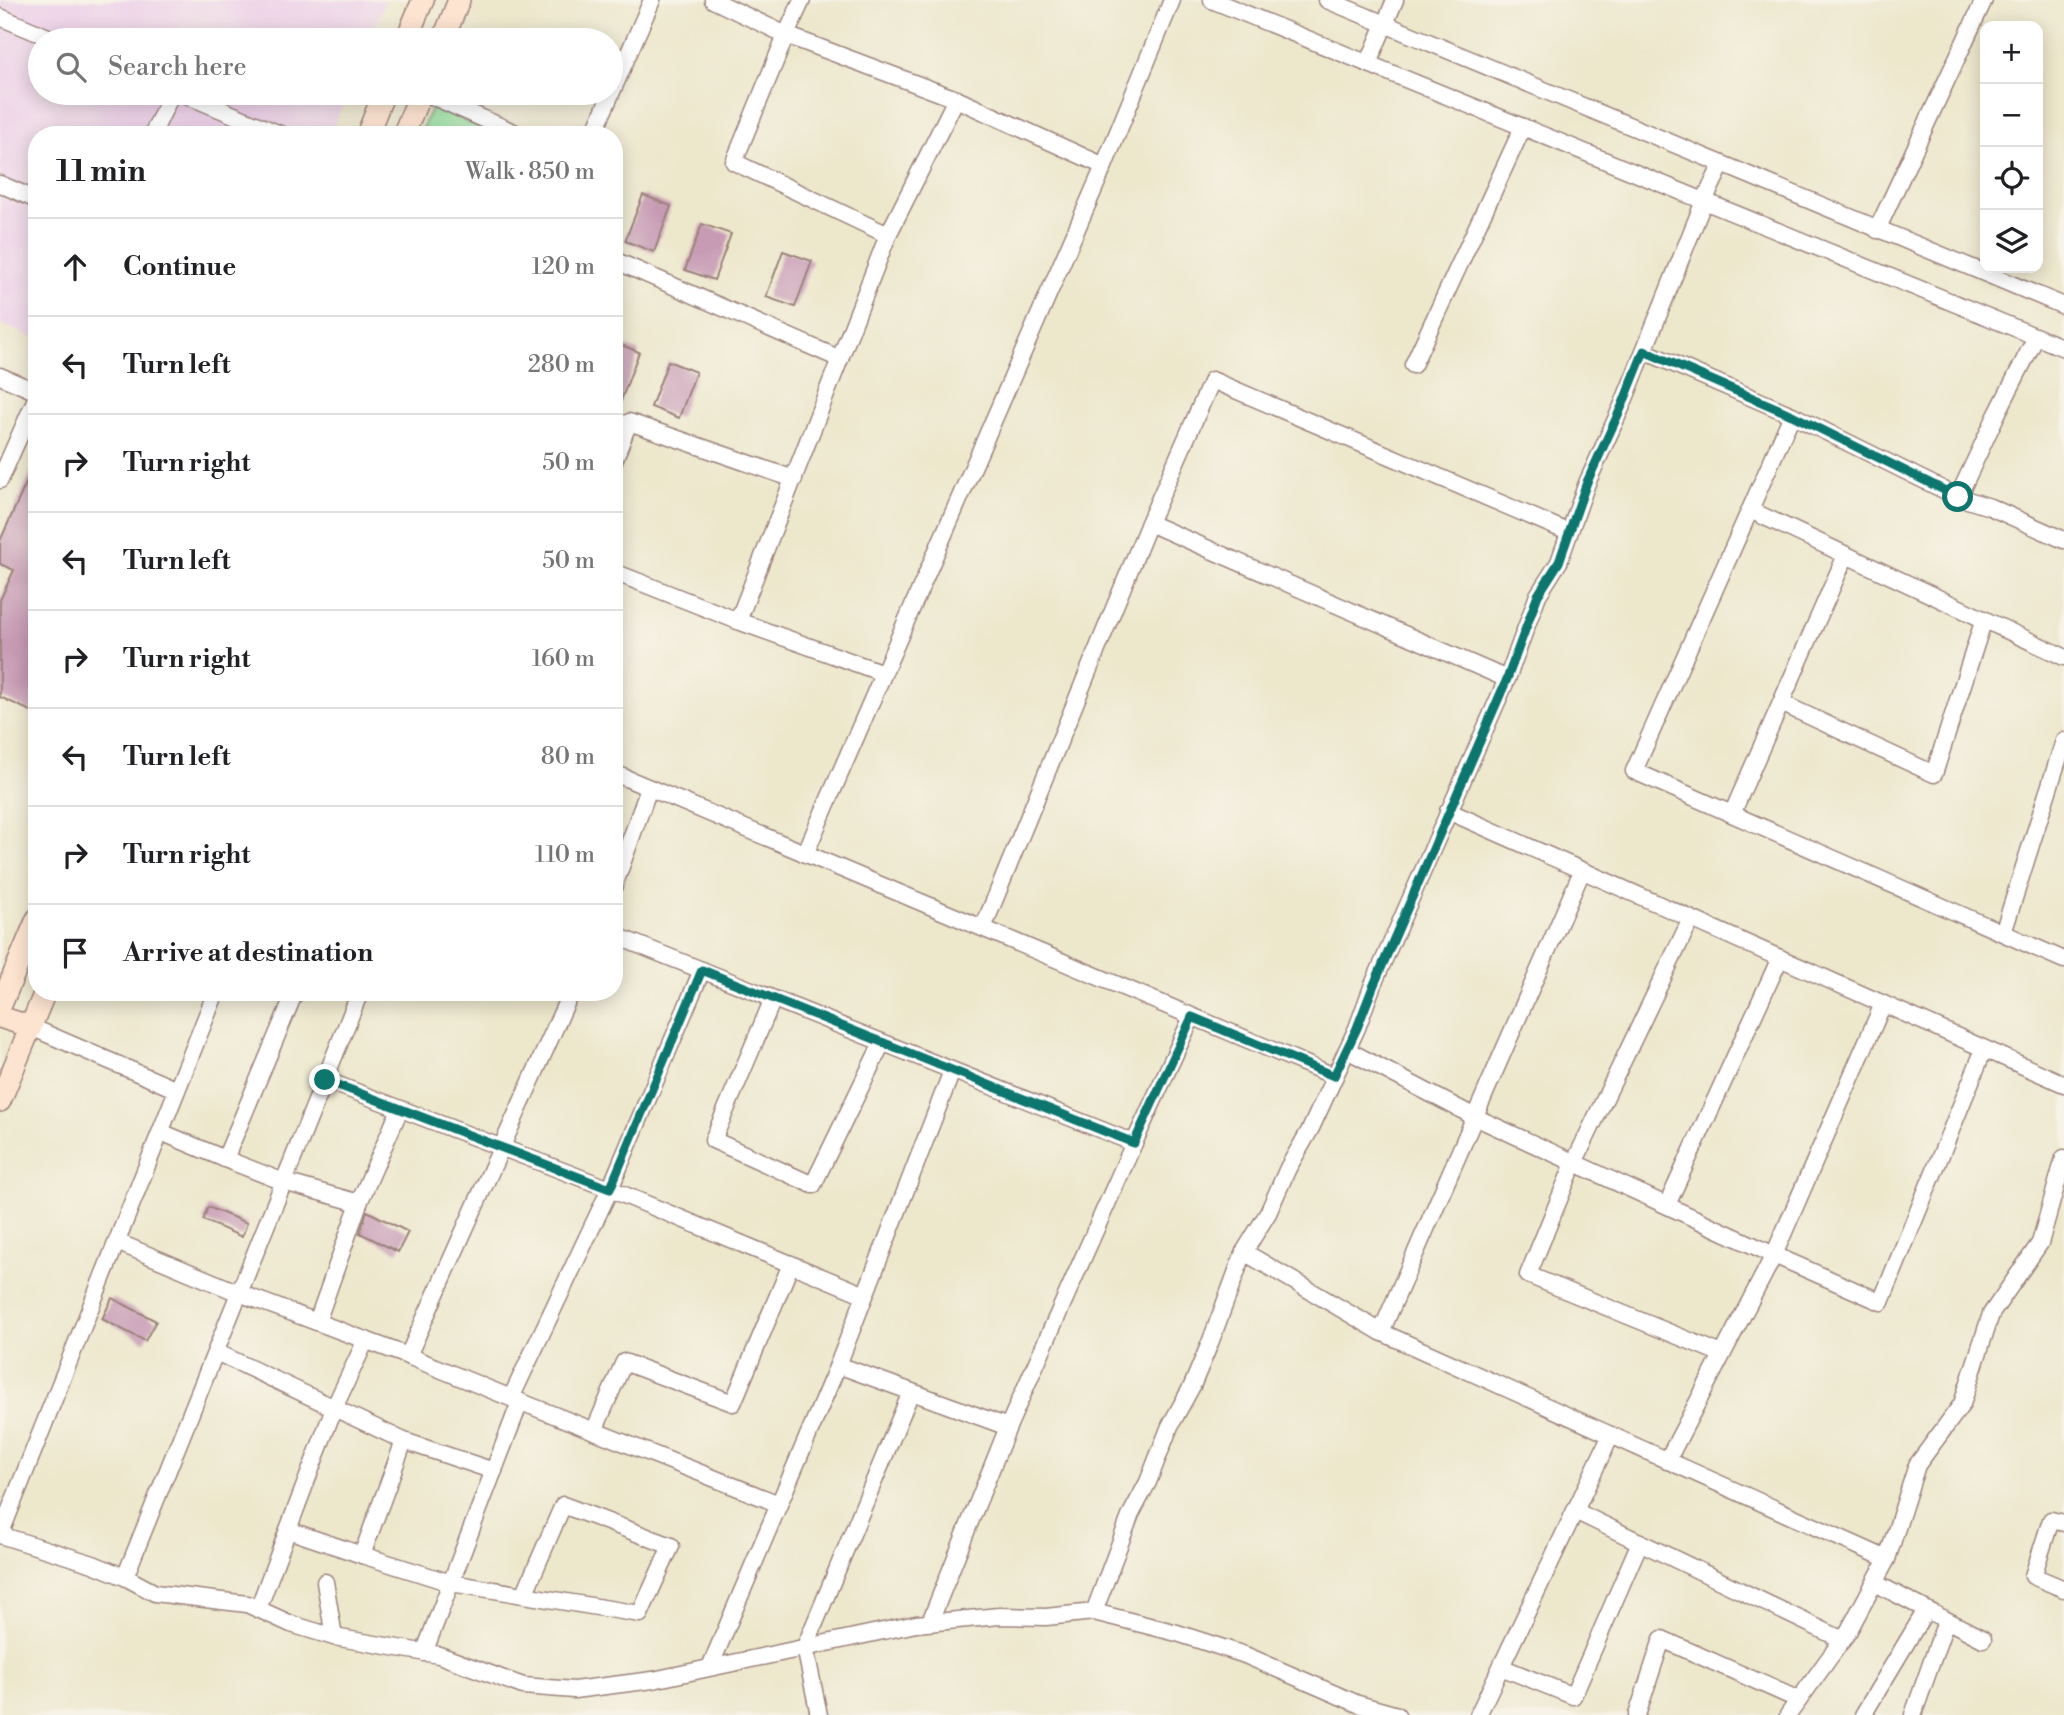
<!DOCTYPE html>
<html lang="en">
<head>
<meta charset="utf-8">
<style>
  body { margin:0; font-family:"Libre Bodoni",serif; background:#f6f6f6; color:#202124 }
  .controls { position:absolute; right:21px; top:21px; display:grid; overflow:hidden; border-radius:14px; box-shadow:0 4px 18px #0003 }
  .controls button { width:63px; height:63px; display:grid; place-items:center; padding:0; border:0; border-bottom:2px solid #e0e0e0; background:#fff; color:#202124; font:35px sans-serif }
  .stop { position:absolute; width:21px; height:21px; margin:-16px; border:5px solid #0f766e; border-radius:50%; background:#fff }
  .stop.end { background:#0f766e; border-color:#fff; box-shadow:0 2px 7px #0008 }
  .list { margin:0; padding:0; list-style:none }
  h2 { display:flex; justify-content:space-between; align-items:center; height:91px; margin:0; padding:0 28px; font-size:30px }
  h2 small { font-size:23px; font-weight:400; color:#757577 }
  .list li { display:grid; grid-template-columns:46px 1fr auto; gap:21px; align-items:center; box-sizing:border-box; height:98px; padding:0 28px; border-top:2px solid #e0e0e0 }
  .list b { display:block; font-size:26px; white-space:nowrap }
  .list em { font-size:23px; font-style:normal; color:#757577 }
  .icon { flex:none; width:38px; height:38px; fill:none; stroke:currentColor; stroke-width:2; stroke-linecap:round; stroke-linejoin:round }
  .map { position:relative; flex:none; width:2064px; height:1715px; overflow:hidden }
  .search { position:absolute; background:#fff; box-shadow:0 4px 18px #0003; left:28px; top:28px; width:595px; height:77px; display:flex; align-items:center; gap:18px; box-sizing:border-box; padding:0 24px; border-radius:38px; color:#757577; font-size:26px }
  .panel { position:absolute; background:#fff; box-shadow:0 4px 18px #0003; left:28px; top:126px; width:595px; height:875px; border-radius:28px }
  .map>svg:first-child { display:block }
  .built { fill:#edd1e9 }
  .green { fill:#91df9d; stroke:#6e7f64; stroke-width:2 }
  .building { fill:#c89bb5 }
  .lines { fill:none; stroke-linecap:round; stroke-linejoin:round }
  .street-casing { stroke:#9c837c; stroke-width:19 }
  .secondary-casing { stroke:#9c837c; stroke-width:24 }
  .street { stroke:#fff; stroke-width:16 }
  .secondary { stroke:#fde4d1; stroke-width:21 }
  .route { stroke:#0f766e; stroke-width:9 }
</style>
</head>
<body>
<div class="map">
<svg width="2064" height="1715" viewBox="0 0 2064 1715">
  <rect width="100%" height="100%" fill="#f7f3e8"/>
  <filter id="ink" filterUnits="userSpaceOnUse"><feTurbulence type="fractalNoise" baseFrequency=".0143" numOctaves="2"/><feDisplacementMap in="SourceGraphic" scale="14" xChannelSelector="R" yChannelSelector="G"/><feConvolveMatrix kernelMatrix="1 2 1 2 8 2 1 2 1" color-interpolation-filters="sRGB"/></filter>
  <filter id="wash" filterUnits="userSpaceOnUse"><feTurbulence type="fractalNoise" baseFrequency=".00686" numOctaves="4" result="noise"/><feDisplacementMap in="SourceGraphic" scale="28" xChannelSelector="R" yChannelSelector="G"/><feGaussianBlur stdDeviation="1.57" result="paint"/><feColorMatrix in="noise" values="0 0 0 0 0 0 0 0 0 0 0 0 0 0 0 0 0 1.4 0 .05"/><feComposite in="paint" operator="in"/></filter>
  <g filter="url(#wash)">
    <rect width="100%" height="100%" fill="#ede7cc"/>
    <polygon class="built" points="0,0 386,0 369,40 40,40 40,93 347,93 330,135 37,135 37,339 0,324"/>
    <polygon class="green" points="432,106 498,135 419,135"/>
    <g id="blocks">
      <g class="building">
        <polygon points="643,195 671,206 654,252 625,241"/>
        <polygon points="702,224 731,234 714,280 685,270"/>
        <polygon points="783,251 812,261 795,307 766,297"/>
        <polygon points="614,342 639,352 616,414 614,414"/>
        <polygon points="668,361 696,372 679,418 651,407"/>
        <polygon points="37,459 37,714 0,697 0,600 14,570 0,564 0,541"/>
        <polygon points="208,1207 247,1223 242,1237 203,1220"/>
        <polygon points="367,1211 408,1232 398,1252 360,1233"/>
        <polygon points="112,1298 156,1321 145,1341 102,1319"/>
      </g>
    </g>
  </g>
  <g filter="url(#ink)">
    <use href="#blocks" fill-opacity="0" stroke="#9c837c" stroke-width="2"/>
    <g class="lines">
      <g class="street-casing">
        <g id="street">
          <polyline points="713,0 786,35 734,162 888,235 956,99 1104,166"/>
          <polyline points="802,0 786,35 956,99"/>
          <polyline points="1212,0 2064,348"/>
          <polyline points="1327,0 2064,306"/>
          <polyline points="0,17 55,40"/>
          <polyline points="1368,64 1395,0"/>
          <polyline points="181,93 282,135"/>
          <polyline points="425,93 520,135"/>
          <polyline points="152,135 172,93"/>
          <polyline points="593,135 652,0"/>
          <polyline points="0,184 37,200"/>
          <polyline points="1877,230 1984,0"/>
          <polyline points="614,260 840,359"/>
          <polyline points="2036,337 1996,416 1958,497 1990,507 2064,540"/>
          <polyline points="1644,351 1792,415"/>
          <polyline points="1413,365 1523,127"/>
          <polyline points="0,376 37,392"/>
          <polyline points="614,461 629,422 794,479"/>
          <polyline points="0,480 37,396"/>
          <polyline points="1958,497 1792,415 1634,771 2064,960"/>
          <polyline points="1750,510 2064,657"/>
          <polyline points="1149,523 1212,380 1568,532"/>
          <polyline points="614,572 738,621"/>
          <polyline points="883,673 738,621 888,235"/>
          <polyline points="1781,703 1934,774 1984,619"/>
          <polyline points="614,773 1334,1076"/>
          <polyline points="1448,811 2064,1084"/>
          <polyline points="1732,814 1846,555"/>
          <polyline points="805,854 1104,166 1172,0"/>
          <polyline points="1582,871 1381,1332 1887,1559"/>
          <polyline points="614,886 649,788"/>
          <polyline points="1691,919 1574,1163 1528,1275 1722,1354"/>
          <polyline points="983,928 1149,523 1507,679"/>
          <polyline points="2003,933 2064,741"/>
          <polyline points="614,935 1134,1143 1192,1017"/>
          <polyline points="702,970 610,1189 865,1295"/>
          <polyline points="773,999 713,1140 813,1185 882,1043"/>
          <polyline points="31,1027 177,1090"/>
          <polyline points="1347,1050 1475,1117 1774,1255 1883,1004"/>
          <polyline points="325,1080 610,1189 511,1398 779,1504"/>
          <polyline points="161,1132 225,1159 295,992"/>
          <polyline points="225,1159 284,1182 359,1203 317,1322"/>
          <polyline points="359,1203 400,1109"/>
          <polyline points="1667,1205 1780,958"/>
          <polyline points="117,1242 239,1293 408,1356"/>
          <polyline points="1244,1252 1381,1332"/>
          <polyline points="216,1352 404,1441"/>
          <polyline points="838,1365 952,1071"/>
          <polyline points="511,1398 408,1356 571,992"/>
          <polyline points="594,1431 624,1362 733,1403 791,1264"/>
          <polyline points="1667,1461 1774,1255 1881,1302 1984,1049"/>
          <polyline points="494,1471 404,1441 362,1555 451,1583 640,1614 671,1546 563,1505 524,1595"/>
          <polyline points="1575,1511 1843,1640"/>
          <polyline points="2064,1523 2051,1520 2033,1576 2064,1589"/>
          <polyline points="288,1530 362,1555"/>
          <polyline points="0,1535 93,1564 125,1577 155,1593 247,1604 291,1624 334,1637 439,1655 523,1686 574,1690 653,1680 916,1624 999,1616 1046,1617 1094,1612 1131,1514 1148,1482 1170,1426 1192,1386 1210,1343 1244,1252 1268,1213 1288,1168 1311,1128 1357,1028 1372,987 1507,679 1538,595 1559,562 1587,483 1622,406 1704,201 1722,164"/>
          <polyline points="0,1535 216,992"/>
          <polyline points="125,1577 360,992"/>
          <polyline points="325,1582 334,1637"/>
          <polyline points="1875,1583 1983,1639"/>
          <polyline points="258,1609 334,1408 366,1340"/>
          <polyline points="1094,1612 1177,1633 1245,1655 1358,1704 1397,1715"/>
          <polyline points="930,1622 1008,1427"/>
          <polyline points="424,1653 520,1402"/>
          <polyline points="710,1667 838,1365 1008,1427 1134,1143"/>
          <polyline points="1501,1667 1573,1696 1640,1542"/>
          <polyline points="819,1715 805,1647 911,1392"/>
          <polyline points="1478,1715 1611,1435"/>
          <polyline points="1637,1715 1662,1639 1799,1700"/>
          <polyline points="1788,1715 1848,1632 1887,1559 1917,1465 1962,1404 1991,1314 2040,1243 2064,1158"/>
          <polyline points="1863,1715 1926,1610"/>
          <polyline points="1913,1715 1946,1621"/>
        </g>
      </g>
      <g class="secondary-casing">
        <g id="secondary">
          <polyline points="406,40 423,0"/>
          <polyline points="443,40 459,0"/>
          <polyline points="367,135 384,93"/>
          <polyline points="403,135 421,93"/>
          <polyline points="0,1007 37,919"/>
          <polyline points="0,1017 31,1027"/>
          <polyline points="0,1101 45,992"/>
        </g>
      </g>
      <use href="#street" class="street"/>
      <use href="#secondary" class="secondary"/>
    </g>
  </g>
  <g class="lines" filter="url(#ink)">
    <polyline class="route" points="325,1080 610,1189 702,970 1134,1143 1192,1017 1334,1076 1357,1028 1373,987 1507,679 1538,595 1559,562 1587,482 1622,406 1644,351 1792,415 1958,497"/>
  </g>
</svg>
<div class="controls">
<button>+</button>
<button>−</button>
<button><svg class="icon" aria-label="locate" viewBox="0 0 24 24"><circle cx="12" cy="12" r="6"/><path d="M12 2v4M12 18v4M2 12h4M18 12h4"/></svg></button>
<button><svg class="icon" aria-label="layers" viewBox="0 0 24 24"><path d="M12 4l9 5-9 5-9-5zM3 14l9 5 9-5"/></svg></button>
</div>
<div class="stop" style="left:1958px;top:497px"></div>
<div class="stop end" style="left:325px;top:1080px"></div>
<div class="search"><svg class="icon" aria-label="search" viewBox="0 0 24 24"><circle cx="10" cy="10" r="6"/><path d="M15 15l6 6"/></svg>Search here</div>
<section class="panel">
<h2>11 min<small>Walk · 850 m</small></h2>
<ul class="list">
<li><svg class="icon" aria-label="ahead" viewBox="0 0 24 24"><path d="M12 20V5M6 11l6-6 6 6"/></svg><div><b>Continue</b></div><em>120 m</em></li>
<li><svg class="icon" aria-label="left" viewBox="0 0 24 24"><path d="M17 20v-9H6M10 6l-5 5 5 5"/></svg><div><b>Turn left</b></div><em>280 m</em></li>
<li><svg class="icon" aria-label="right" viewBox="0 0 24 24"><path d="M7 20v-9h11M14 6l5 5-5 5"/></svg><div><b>Turn right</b></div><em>50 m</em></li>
<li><svg class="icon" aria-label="left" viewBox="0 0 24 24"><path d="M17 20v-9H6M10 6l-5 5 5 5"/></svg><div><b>Turn left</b></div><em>50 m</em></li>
<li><svg class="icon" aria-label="right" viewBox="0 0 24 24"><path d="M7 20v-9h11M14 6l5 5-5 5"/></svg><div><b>Turn right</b></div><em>160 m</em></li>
<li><svg class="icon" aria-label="left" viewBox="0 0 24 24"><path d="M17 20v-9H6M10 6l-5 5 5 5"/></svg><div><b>Turn left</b></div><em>80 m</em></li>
<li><svg class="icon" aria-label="right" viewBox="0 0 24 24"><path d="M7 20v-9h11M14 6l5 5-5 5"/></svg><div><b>Turn right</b></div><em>110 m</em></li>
<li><svg class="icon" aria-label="arrive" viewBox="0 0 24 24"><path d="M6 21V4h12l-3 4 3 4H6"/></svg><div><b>Arrive at destination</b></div></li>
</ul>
</section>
</div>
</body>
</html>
